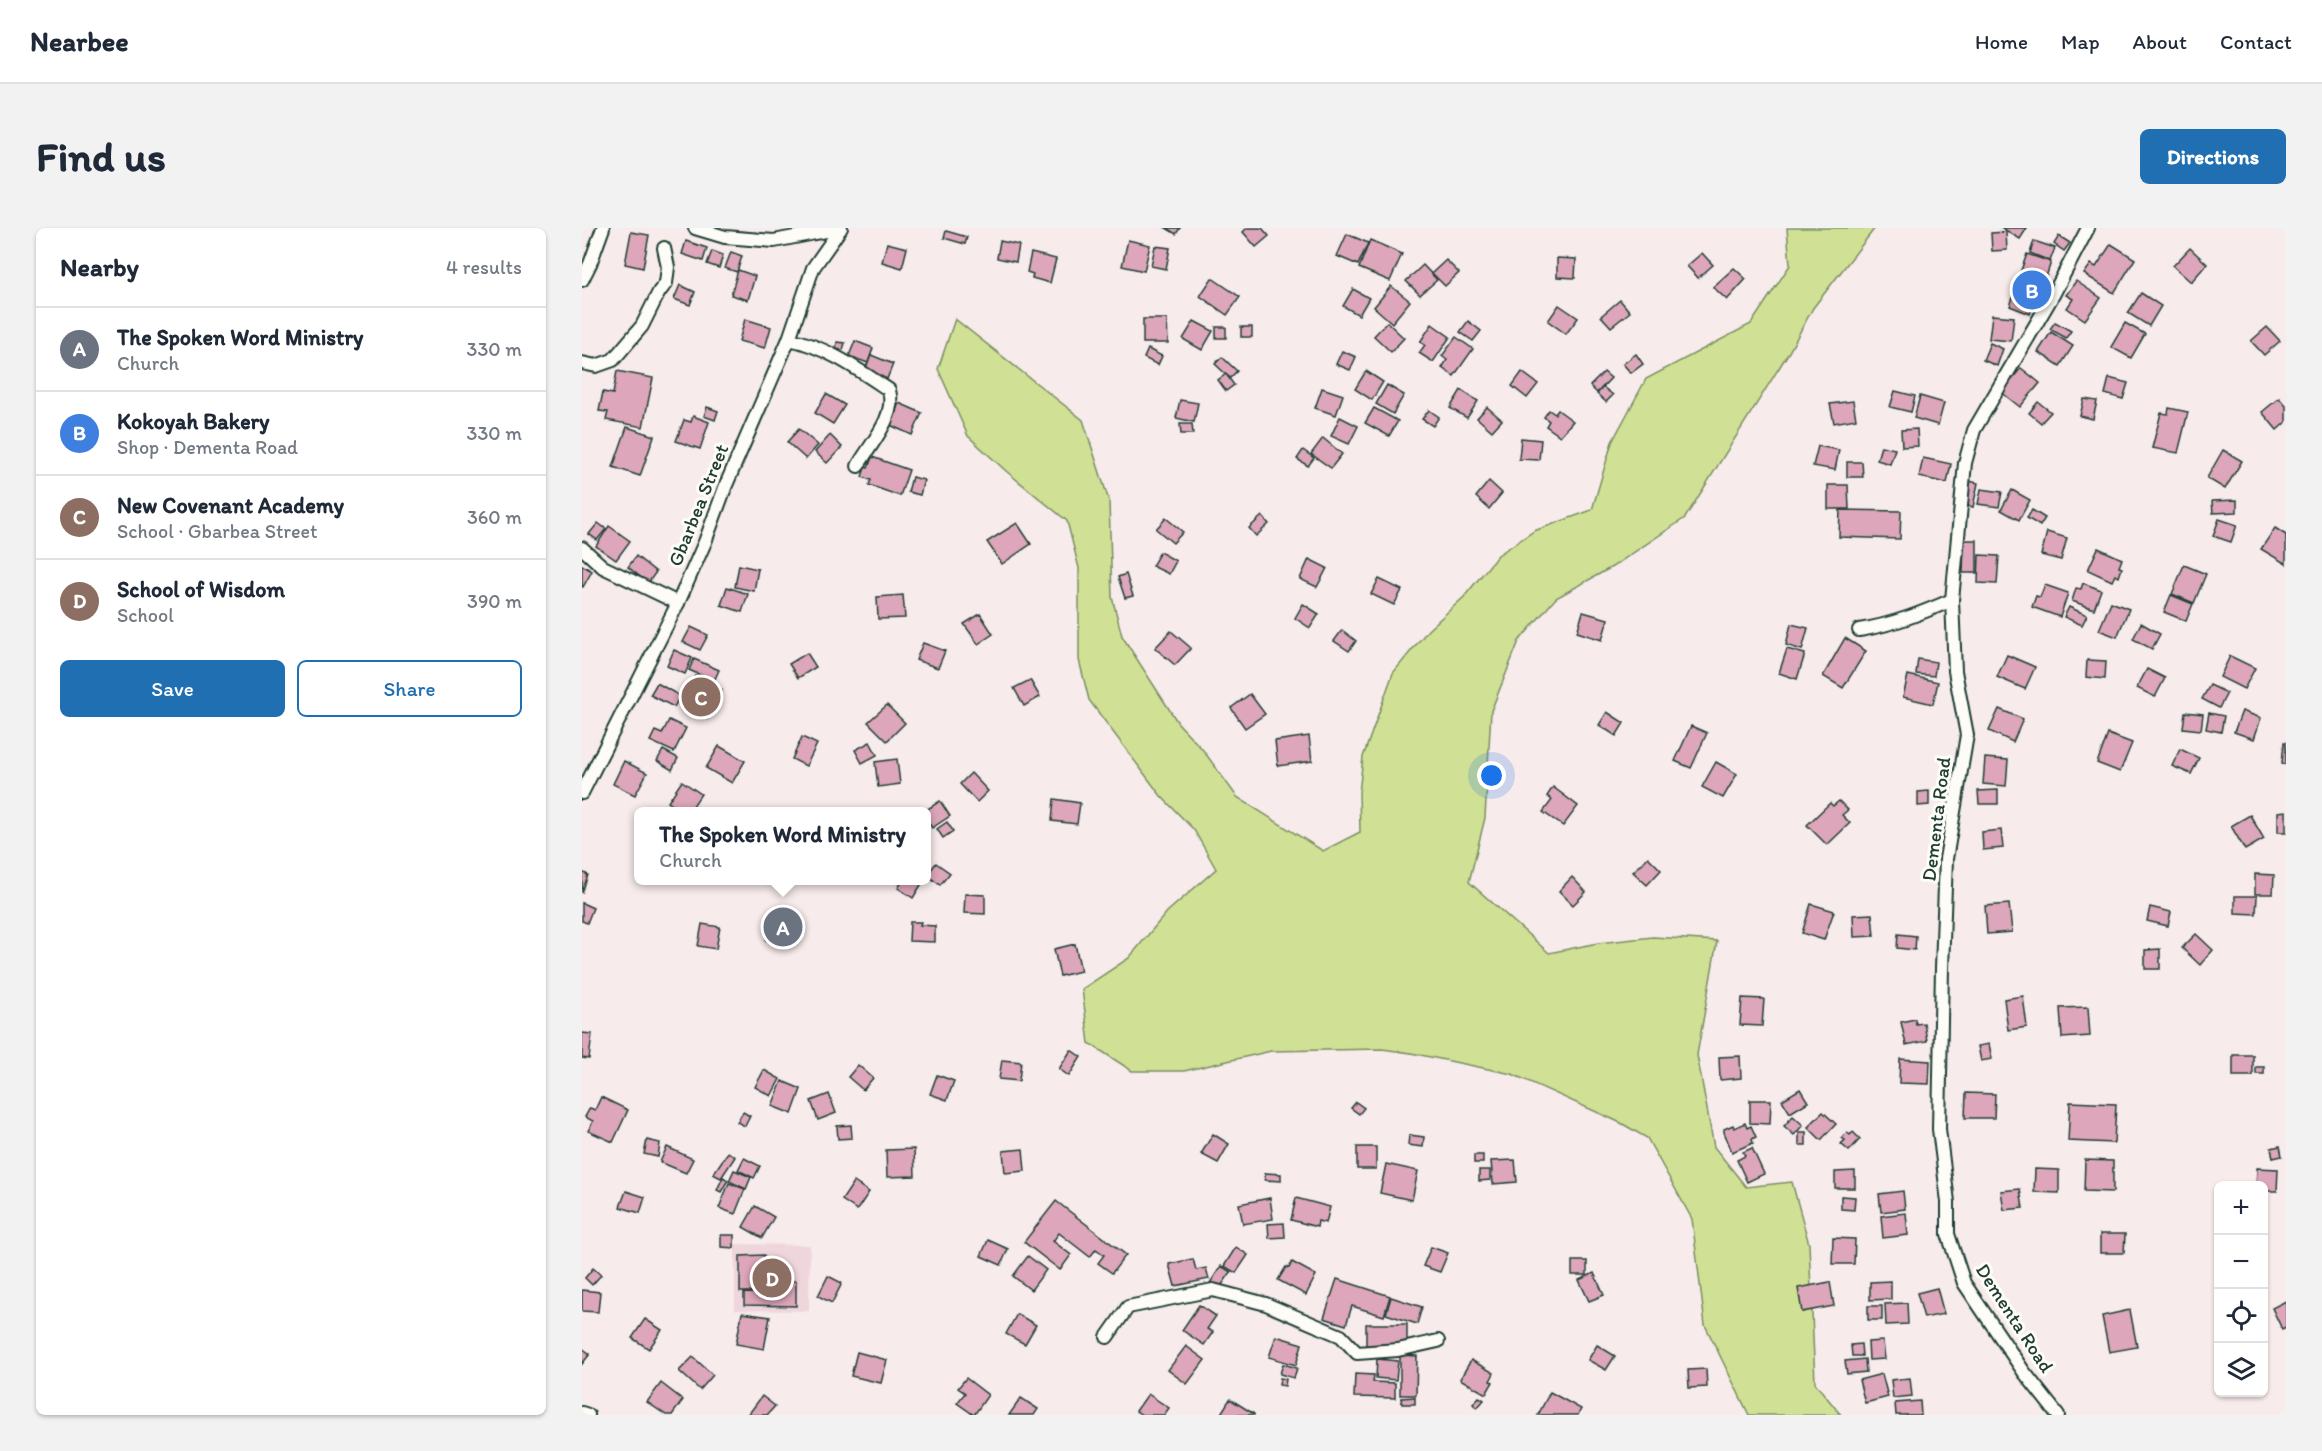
<!DOCTYPE html>
<html lang="en">
<head>
<meta charset="utf-8">
<style>
  body { margin:0; font-family:Itim,sans-serif; background:#f2f2f3; color:#1f2937 }
  .controls { position:absolute; right:18px; bottom:18px; display:grid; overflow:hidden; border-radius:9px; box-shadow:0 2px 4px #0004 }
  .controls button { width:54px; height:54px; display:grid; place-items:center; padding:0; border:0; border-bottom:2px solid #e0e1e3; background:#fff; color:#1f2937; font:30px sans-serif }
  .you { position:absolute; left:910px; top:548px; width:21px; height:21px; margin:-15px; border:4px solid #fff; border-radius:50%; background:#1a73e8; box-shadow:0 0 0 9px #1a73e833 }
  .badge { display:grid; place-items:center; width:39px; height:39px; border-radius:50%; background:#1f6fb2; color:#fff; font-size:20px; font-weight:700 }
  .pin { position:absolute; translate:-50% -50%; border:3px solid #fff; box-shadow:0 2px 6px #0006 }
  .popup { position:absolute; left:52px; top:579px; width:297px; height:78px; box-sizing:border-box; display:grid; place-content:center; border-radius:9px; background:#fff; filter:drop-shadow(0 2px 4px #0005); font-size:20px; white-space:nowrap; color:#747a83 }
  .popup b { font-size:22px; color:#1f2937 }
  .popup::after { content:''; position:absolute; left:50%; top:100%; margin-left:-12px; border:12px solid transparent; border-top-color:#fff }
  .list { margin:0; padding:0; list-style:none }
  h2 { display:flex; justify-content:space-between; align-items:center; height:78px; margin:0; padding:0 24px; font-size:26px }
  h2 small { font-size:20px; font-weight:400; color:#747a83 }
  .list li { display:grid; grid-template-columns:39px 1fr auto; gap:18px; align-items:center; box-sizing:border-box; height:84px; padding:0 24px; border-top:2px solid #e0e1e3 }
  .list b { display:block; font-size:22px; white-space:nowrap }
  .list p { margin:0; font-size:20px; white-space:nowrap; color:#747a83 }
  .list em { font-size:20px; font-style:normal; color:#747a83 }
  .actions { display:flex; gap:12px; padding:18px 24px }
  .actions a { flex:1; padding:14px 0; border:2px solid #1f6fb2; border-radius:9px; text-align:center; font-size:21px; color:#1f6fb2 }
  .actions .main { background:#1f6fb2; color:#fff }
  .icon { flex:none; width:33px; height:33px; fill:none; stroke:currentColor; stroke-width:2; stroke-linecap:round; stroke-linejoin:round }
  .map { position:relative; flex:none; width:1704px; height:1187px; overflow:hidden; border-radius:9px }
  header { display:flex; align-items:center; gap:36px; box-sizing:border-box; height:84px; padding:0 30px; background:#fff; border-bottom:2px solid #e0e1e3 }
  header strong { font-size:28px }
  nav { display:flex; gap:33px; margin-inline-start:auto; font-size:21px }
  .intro { display:flex; align-items:center; justify-content:space-between; box-sizing:border-box; height:144px; padding:0 36px }
  h1 { margin:0; font-size:42px }
  .button { padding:15px 27px; border-radius:9px; background:#1f6fb2; color:#fff; font-size:21px; font-weight:700 }
  main { display:flex; gap:36px; padding:0 36px }
  aside { flex:1; background:#fff; border-radius:9px; box-shadow:0 2px 4px #0004 }
  .map>svg:first-child { display:block }
  .built { fill:#efd6dc }
  .green { fill:#d0e094; stroke:#788e64; stroke-width:1.5 }
  .building { fill:#dda6ba; stroke:#1f3d34; stroke-width:1.5 }
  .lines { fill:none; stroke-linecap:round; stroke-linejoin:round }
  .street-casing { stroke:#1f3d34; stroke-width:16 }
  .street { stroke:#fdfcf7; stroke-width:12 }
  .labels { text-anchor:middle; dominant-baseline:central; stroke-width:6; stroke-linejoin:round; paint-order:stroke }
  .street-label { font-size:20px; fill:#1f3d34; stroke:#fdfcf7 }
</style>
</head>
<body>
<header>
<strong>Nearbee</strong>
<nav><a>Home</a><a>Map</a><a>About</a><a>Contact</a></nav>
</header>
<div class="intro"><h1>Find us</h1><a class="button">Directions</a></div>
<main>
<aside>
<h2>Nearby<small>4 results</small></h2>
<ul class="list">
<li><span class="badge" style="background:#6b7280">A</span><div><b>The Spoken Word Ministry</b><p>Church</p></div><em>330 m</em></li>
<li><span class="badge" style="background:#3f7fe0">B</span><div><b>Kokoyah Bakery</b><p>Shop · Dementa Road</p></div><em>330 m</em></li>
<li><span class="badge" style="background:#8d6e63">C</span><div><b>New Covenant Academy</b><p>School · Gbarbea Street</p></div><em>360 m</em></li>
<li><span class="badge" style="background:#8d6e63">D</span><div><b>School of Wisdom</b><p>School</p></div><em>390 m</em></li>
</ul>
<div class="actions"><a class="main">Save</a><a>Share</a></div>
</aside>
<div class="map">
<svg width="1704" height="1187" viewBox="0 0 1704 1187">
  <rect width="100%" height="100%" fill="#f7ebeb"/>
  <filter id="ink" filterUnits="userSpaceOnUse"><feTurbulence type="fractalNoise" baseFrequency=".0167" numOctaves="2"/><feDisplacementMap in="SourceGraphic" scale="12" xChannelSelector="R" yChannelSelector="G"/><feConvolveMatrix kernelMatrix="1 2 1 2 8 2 1 2 1" color-interpolation-filters="sRGB"/></filter>
  <g filter="url(#ink)">
    <polygon class="built" points="153,1016 228,1017 227,1083 153,1082"/>
    <polygon class="green" points="1205,0 1293,0 1231,80 1207,124 1103,290 1030,339 974,370 937,413 909,483 903,590 887,654 967,725 1016,715 1071,709 1135,713 1115,827 1132,919 1164,959 1210,954 1227,1016 1233,1155 1259,1187 1167,1187 1123,1097 1110,991 1065,910 1039,895 930,846 829,825 800,821 689,823 602,843 550,843 507,815 500,761 547,730 585,684 634,641 612,602 579,568 507,472 497,432 497,340 485,293 424,243 386,208 356,141 373,91 501,192 527,273 530,369 540,408 596,495 621,522 655,569 741,623 778,604 777,565 781,529 811,445 846,402 882,369 916,327 952,303 1010,282 1030,214 1064,151 1169,96 1208,37"/>
    <g class="building">
      <polygon points="584,0 598,0 594,6"/>
      <polygon points="665,0 680,0 687,8 674,19 661,4"/>
      <polygon points="1420,0 1445,0 1438,11"/>
      <polygon points="364,3 385,9 383,16 362,10"/>
      <polygon points="49,4 67,7 61,40 43,36"/>
      <polygon points="1424,4 1425,22 1410,23 1409,5"/>
      <polygon points="765,6 786,15 776,37 755,28"/>
      <polygon points="1477,8 1488,15 1482,23 1472,16"/>
      <polygon points="546,12 568,17 562,43 540,38"/>
      <polygon points="788,12 820,26 808,53 777,40"/>
      <polygon points="104,13 125,20 121,33 100,26"/>
      <polygon points="418,13 437,17 434,34 415,30"/>
      <polygon points="1452,13 1473,20 1468,33 1448,25"/>
      <polygon points="305,15 325,20 320,40 300,34"/>
      <polygon points="1529,16 1553,31 1532,65 1502,46 1509,36 1514,39"/>
      <polygon points="573,18 588,20 584,41 569,38"/>
      <polygon points="1608,20 1625,36 1609,54 1591,38"/>
      <polygon points="130,23 141,27 137,40 125,36"/>
      <polygon points="149,24 160,28 155,44 143,40"/>
      <polygon points="449,25 474,31 468,55 450,50 451,46 445,44"/>
      <polygon points="1120,25 1131,37 1116,50 1105,38"/>
      <polygon points="1445,26 1469,34 1463,52 1438,45"/>
      <polygon points="975,30 994,31 993,50 975,49"/>
      <polygon points="864,32 877,45 863,58 850,45"/>
      <polygon points="841,37 855,52 838,67 824,53"/>
      <polygon points="1152,40 1164,51 1145,72 1131,59"/>
      <polygon points="156,42 173,48 166,72 149,67"/>
      <polygon points="630,50 658,69 645,87 618,68"/>
      <polygon points="1494,53 1519,70 1503,92 1485,80 1491,71 1484,67"/>
      <polygon points="1448,55 1458,58 1457,64 1446,61"/>
      <polygon points="98,57 113,64 108,77 92,71"/>
      <polygon points="809,58 828,73 810,95 792,79"/>
      <polygon points="1435,58 1455,65 1448,86 1428,78"/>
      <polygon points="771,61 787,70 777,87 761,78"/>
      <polygon points="1559,65 1579,78 1567,98 1546,85"/>
      <polygon points="1038,72 1048,84 1029,99 1019,88"/>
      <polygon points="977,77 996,90 984,106 966,93"/>
      <polygon points="1410,87 1432,89 1429,113 1407,111"/>
      <polygon points="163,91 189,99 183,120 157,113"/>
      <polygon points="561,91 585,91 586,115 561,115"/>
      <polygon points="612,93 631,103 620,122 601,111"/>
      <polygon points="886,93 899,103 891,113 878,104"/>
      <polygon points="805,94 822,110 809,124 792,108"/>
      <polygon points="1473,94 1489,103 1484,110 1468,101"/>
      <polygon points="1543,95 1563,106 1549,130 1529,119"/>
      <polygon points="850,96 868,109 851,134 837,125 843,117 838,114"/>
      <rect x="634" y="99" width="10" height="11"/>
      <rect x="659" y="99" width="11" height="10"/>
      <polygon points="1685,99 1698,113 1682,127 1669,113"/>
      <polygon points="1469,104 1491,118 1478,138 1456,124"/>
      <polygon points="874,109 891,121 872,148 860,140 865,132 860,128"/>
      <polygon points="273,113 291,120 286,135 267,128"/>
      <polygon points="255,114 263,115 261,122 254,121"/>
      <polygon points="1408,115 1421,121 1415,138 1401,132"/>
      <polygon points="566,121 580,128 576,137 562,130"/>
      <polygon points="760,123 774,129 768,142 754,136"/>
      <polygon points="1054,126 1061,136 1049,145 1041,136"/>
      <polygon points="289,127 311,136 305,151 283,142"/>
      <polygon points="640,129 655,143 648,150 633,136"/>
      <polygon points="1439,140 1458,155 1438,179 1419,164"/>
      <polygon points="35,143 71,150 61,199 24,192 26,184 17,183 21,164 31,166"/>
      <polygon points="784,143 801,154 790,172 773,161"/>
      <polygon points="940,144 956,156 945,170 930,158"/>
      <polygon points="1022,144 1029,150 1015,165 1008,158"/>
      <polygon points="644,146 652,157 644,163 636,152"/>
      <polygon points="1527,150 1546,155 1541,171 1523,166"/>
      <polygon points="805,157 822,167 811,186 794,176"/>
      <polygon points="1021,159 1031,167 1024,174 1015,166"/>
      <polygon points="740,160 761,167 754,187 733,180"/>
      <polygon points="879,162 896,173 885,190 868,180"/>
      <polygon points="1313,163 1333,168 1329,184 1308,179"/>
      <polygon points="244,166 263,177 251,196 233,185"/>
      <polygon points="1338,168 1362,175 1356,197 1332,190"/>
      <polygon points="1697,170 1704,178 1704,194 1695,202 1680,184"/>
      <polygon points="1502,171 1515,173 1511,191 1498,188"/>
      <polygon points="598,172 616,175 612,194 594,190"/>
      <polygon points="1271,173 1274,191 1252,195 1248,176"/>
      <polygon points="1456,174 1469,184 1459,195 1447,185"/>
      <polygon points="317,175 340,185 330,207 308,197"/>
      <polygon points="125,179 136,183 133,192 122,188"/>
      <polygon points="905,179 920,192 910,203 895,190"/>
      <polygon points="792,180 816,193 807,208 783,195"/>
      <polygon points="1587,180 1606,184 1596,225 1570,220 1579,185 1586,186"/>
      <polygon points="847,182 857,189 851,198 840,191"/>
      <polygon points="967,182 973,186 976,182 991,193 978,208 964,198 967,193 962,189"/>
      <polygon points="111,188 127,194 118,221 94,213 102,192 109,194"/>
      <polygon points="758,189 776,198 767,216 749,208"/>
      <polygon points="598,196 610,196 611,206 599,206"/>
      <polygon points="45,199 72,208 58,248 31,239"/>
      <polygon points="217,201 236,217 224,231 205,214"/>
      <polygon points="1335,201 1336,218 1320,219 1319,202"/>
      <polygon points="248,207 260,219 245,235 233,224"/>
      <polygon points="741,210 760,226 749,240 729,226"/>
      <polygon points="939,210 959,212 957,232 937,231"/>
      <polygon points="1236,218 1257,222 1253,242 1231,238"/>
      <polygon points="1299,218 1313,221 1308,236 1295,232"/>
      <polygon points="721,222 732,230 726,238 715,231"/>
      <polygon points="1641,222 1660,233 1643,261 1625,250"/>
      <polygon points="290,229 327,242 318,268 287,257 289,252 280,249 283,239 286,240"/>
      <polygon points="1341,230 1369,236 1365,255 1337,249"/>
      <polygon points="1265,234 1280,234 1281,249 1265,249"/>
      <polygon points="330,249 342,252 338,267 326,264"/>
      <polygon points="907,253 920,265 907,281 894,269"/>
      <polygon points="1387,253 1396,255 1391,279 1381,277"/>
      <polygon points="1246,257 1266,257 1267,281 1246,281"/>
      <polygon points="1399,261 1420,264 1417,279 1396,276"/>
      <polygon points="1430,262 1448,272 1437,292 1419,282"/>
      <polygon points="1655,272 1655,284 1631,285 1630,273"/>
      <polygon points="1258,282 1319,283 1318,311 1257,309"/>
      <polygon points="1450,282 1463,290 1458,298 1445,290"/>
      <polygon points="680,288 687,296 674,308 667,300"/>
      <polygon points="584,290 601,304 591,315 574,301"/>
      <polygon points="1637,291 1655,297 1649,314 1631,308"/>
      <polygon points="16,295 24,301 15,312 7,306"/>
      <polygon points="435,295 449,316 420,336 405,314"/>
      <polygon points="27,298 48,313 34,332 14,318"/>
      <polygon points="1693,300 1704,307 1704,336 1679,321"/>
      <polygon points="1465,304 1485,310 1479,332 1459,327"/>
      <polygon points="1382,312 1395,312 1395,345 1381,345"/>
      <polygon points="1516,320 1540,331 1537,339 1540,340 1537,349 1533,347 1530,353 1506,342"/>
      <polygon points="578,324 594,333 587,346 570,338"/>
      <polygon points="1397,327 1417,328 1415,356 1396,355"/>
      <polygon points="54,328 74,344 66,355 46,339"/>
      <polygon points="727,331 745,340 735,359 718,351"/>
      <polygon points="0,337 10,343 1,359 0,359"/>
      <polygon points="157,337 176,341 172,363 153,359"/>
      <polygon points="1602,337 1624,346 1612,375 1590,366"/>
      <polygon points="544,346 551,368 543,370 536,349"/>
      <polygon points="797,351 820,362 812,377 789,366"/>
      <polygon points="1501,355 1519,362 1512,381 1490,373 1494,360 1499,361"/>
      <polygon points="1463,357 1486,365 1478,389 1450,379 1454,368 1458,369"/>
      <polygon points="145,359 166,366 160,384 139,377"/>
      <polygon points="321,367 323,390 296,391 295,369"/>
      <polygon points="1589,367 1611,376 1604,393 1582,384"/>
      <polygon points="1529,374 1547,381 1535,409 1517,402"/>
      <polygon points="721,376 737,386 728,400 713,390"/>
      <polygon points="1487,379 1505,387 1500,397 1482,389"/>
      <polygon points="1001,384 1026,391 1020,412 995,404"/>
      <polygon points="398,386 411,406 396,416 382,396"/>
      <polygon points="1559,395 1578,406 1570,421 1551,411"/>
      <polygon points="1209,396 1226,400 1220,422 1204,417"/>
      <polygon points="109,399 126,407 118,422 101,414"/>
      <polygon points="760,402 774,413 767,423 752,413"/>
      <polygon points="589,403 609,420 593,437 573,420"/>
      <polygon points="1263,410 1284,423 1261,460 1241,448"/>
      <polygon points="341,415 363,423 356,440 334,432"/>
      <polygon points="1205,421 1223,426 1215,451 1197,445"/>
      <polygon points="92,422 110,430 103,446 85,438"/>
      <polygon points="225,425 234,439 216,450 207,436"/>
      <polygon points="1425,427 1453,439 1443,461 1415,449"/>
      <polygon points="1648,428 1673,440 1662,461 1638,449"/>
      <polygon points="112,431 137,442 132,453 107,442"/>
      <polygon points="1336,431 1354,434 1352,448 1334,446"/>
      <polygon points="1505,432 1524,433 1523,451 1504,449"/>
      <polygon points="1565,441 1583,450 1573,469 1555,460"/>
      <polygon points="1326,447 1356,454 1351,476 1321,469"/>
      <polygon points="113,448 140,462 125,491 98,477"/>
      <polygon points="448,452 458,469 442,478 432,460"/>
      <polygon points="75,455 98,468 92,479 68,467"/>
      <polygon points="1628,457 1645,465 1637,480 1620,471"/>
      <polygon points="668,466 683,486 663,500 649,480"/>
      <polygon points="305,477 323,495 305,513 286,494"/>
      <polygon points="1417,481 1441,491 1431,514 1407,503"/>
      <polygon points="1660,483 1679,490 1672,511 1652,504"/>
      <polygon points="1025,484 1042,495 1034,508 1017,497"/>
      <polygon points="1603,484 1621,486 1619,502 1601,500"/>
      <polygon points="1627,485 1642,488 1639,504 1624,501"/>
      <polygon points="87,492 104,500 92,524 68,513 73,503 80,506"/>
      <polygon points="1109,498 1125,505 1109,540 1093,533"/>
      <polygon points="1526,506 1550,515 1538,544 1515,535"/>
      <polygon points="727,508 730,533 696,538 693,513"/>
      <polygon points="220,509 235,516 224,538 210,531"/>
      <polygon points="288,514 295,527 280,535 273,522"/>
      <polygon points="1702,514 1704,514 1704,536 1700,535"/>
      <polygon points="137,518 163,533 150,555 124,540"/>
      <polygon points="1598,521 1617,530 1609,546 1590,538"/>
      <polygon points="81,522 96,530 90,542 75,533"/>
      <polygon points="1403,530 1426,532 1424,558 1401,556"/>
      <polygon points="315,531 318,556 296,559 293,534"/>
      <polygon points="42,533 65,545 53,567 31,556"/>
      <polygon points="1134,534 1155,546 1141,570 1120,559"/>
      <polygon points="389,545 406,563 395,574 378,556"/>
      <polygon points="100,553 119,566 107,584 100,584 86,574"/>
      <polygon points="971,559 996,578 981,598 961,584 970,572 965,568"/>
      <polygon points="1416,562 1416,576 1397,576 1396,563"/>
      <polygon points="1347,563 1347,577 1336,578 1336,564"/>
      <polygon points="472,571 498,575 495,596 470,593"/>
      <polygon points="358,573 368,588 350,600 345,592 345,584 341,584"/>
      <polygon points="1257,573 1266,582 1260,587 1268,595 1245,617 1225,597 1248,575 1251,578"/>
      <polygon points="1704,583 1704,604 1696,604 1696,584"/>
      <polygon points="1668,587 1682,611 1663,622 1649,598"/>
      <polygon points="365,594 371,603 361,610 355,601"/>
      <polygon points="1419,602 1421,620 1401,622 1400,604"/>
      <polygon points="1066,629 1079,642 1065,657 1051,644"/>
      <polygon points="354,635 368,645 358,657 345,647"/>
      <polygon points="0,644 6,647 0,665"/>
      <polygon points="1673,646 1692,647 1691,666 1673,666"/>
      <polygon points="990,649 1004,664 991,677 977,663"/>
      <polygon points="321,652 342,652 331,670 316,660"/>
      <polygon points="383,666 403,667 403,686 382,685"/>
      <polygon points="1653,668 1675,668 1674,686 1653,685"/>
      <polygon points="0,675 11,680 5,695 0,693"/>
      <polygon points="1229,676 1252,683 1242,712 1220,705"/>
      <polygon points="1427,676 1430,704 1405,706 1403,678"/>
      <polygon points="197,679 217,687 204,719 184,712"/>
      <polygon points="1568,679 1589,684 1586,698 1565,693"/>
      <polygon points="1290,686 1292,708 1272,709 1271,687"/>
      <polygon points="328,694 339,694 338,697 353,698 353,714 327,713"/>
      <polygon points="120,696 138,699 134,721 116,718"/>
      <polygon points="1316,706 1334,708 1333,722 1315,720"/>
      <polygon points="1614,706 1631,722 1618,737 1600,720"/>
      <polygon points="493,716 499,743 478,748 472,721"/>
      <polygon points="1578,721 1578,741 1563,741 1563,722"/>
      <polygon points="1441,768 1445,799 1426,802 1422,771"/>
      <polygon points="1160,770 1182,771 1180,798 1158,797"/>
      <polygon points="1506,779 1508,808 1480,810 1478,780"/>
      <polygon points="1333,791 1334,796 1342,795 1345,813 1324,817 1319,794"/>
      <polygon points="0,805 10,806 7,831 0,830"/>
      <polygon points="1407,816 1410,831 1399,833 1396,818"/>
      <polygon points="489,822 499,829 487,848 477,841"/>
      <rect x="1651" y="827" width="20" height="21"/>
      <polygon points="1158,828 1159,850 1138,852 1137,829"/>
      <polygon points="1318,831 1348,833 1347,856 1317,855"/>
      <polygon points="420,832 439,834 437,853 417,851"/>
      <polygon points="276,837 291,850 281,862 266,849"/>
      <rect x="1674" y="839" width="8" height="7"/>
      <polygon points="182,842 198,851 189,868 173,859"/>
      <polygon points="355,847 372,853 365,872 348,866"/>
      <polygon points="200,853 219,861 210,886 190,878"/>
      <polygon points="1218,861 1226,874 1208,885 1200,872"/>
      <polygon points="1384,865 1413,866 1412,890 1383,890"/>
      <polygon points="247,866 254,885 236,892 229,873"/>
      <polygon points="19,869 46,882 31,914 6,903 11,893 3,889 8,880 13,882"/>
      <polygon points="1168,872 1189,872 1188,896 1168,895"/>
      <polygon points="774,874 782,880 777,886 769,880"/>
      <polygon points="1488,874 1534,876 1532,915 1486,913"/>
      <polygon points="161,884 168,888 163,898 155,894"/>
      <polygon points="1241,884 1254,896 1239,912 1226,899"/>
      <polygon points="1211,888 1221,897 1212,907 1202,898"/>
      <polygon points="1163,895 1165,900 1169,898 1174,909 1170,911 1171,915 1150,924 1142,904 1142,901 1151,897 1152,900"/>
      <polygon points="269,897 270,910 256,911 255,898"/>
      <rect x="1217" y="904" width="7" height="13"/>
      <polygon points="1265,904 1268,907 1271,904 1278,911 1267,923 1259,916 1263,912 1260,910"/>
      <polygon points="631,906 647,916 636,935 619,926"/>
      <polygon points="827,907 842,909 841,919 826,917"/>
      <polygon points="65,912 78,915 76,929 62,926"/>
      <polygon points="1698,918 1700,928 1691,930 1689,920"/>
      <polygon points="85,919 111,931 104,945 78,934"/>
      <rect x="775" y="919" width="19" height="22"/>
      <polygon points="1170,920 1182,946 1165,954 1155,932 1163,928 1161,924"/>
      <polygon points="332,921 333,948 305,949 304,922"/>
      <polygon points="441,921 443,943 423,945 421,923"/>
      <polygon points="146,924 153,929 139,950 131,946"/>
      <rect x="892" y="927" width="9" height="8"/>
      <polygon points="162,930 178,938 172,950 156,942"/>
      <polygon points="933,932 935,954 911,956 909,933"/>
      <polygon points="1503,932 1531,933 1531,964 1502,963"/>
      <polygon points="804,936 836,943 830,972 798,965"/>
      <polygon points="1675,940 1696,941 1695,963 1682,963 1682,958 1674,958"/>
      <polygon points="1453,941 1477,942 1477,965 1452,964"/>
      <polygon points="152,942 169,949 164,961 147,953"/>
      <polygon points="897,942 908,942 908,952 897,953"/>
      <polygon points="1273,943 1273,960 1253,960 1253,944"/>
      <polygon points="683,945 699,946 699,953 683,952"/>
      <polygon points="141,949 146,952 139,964 135,962"/>
      <polygon points="272,954 287,964 275,982 260,972"/>
      <polygon points="147,955 163,961 153,986 137,980"/>
      <polygon points="1438,961 1441,980 1422,982 1419,963"/>
      <polygon points="44,963 63,969 58,985 38,979"/>
      <polygon points="1321,963 1323,981 1299,984 1297,966"/>
      <polygon points="1259,968 1273,969 1272,982 1259,981"/>
      <polygon points="688,970 691,991 661,996 657,976"/>
      <polygon points="714,970 748,979 744,995 736,993 735,999 709,992"/>
      <polygon points="474,973 544,1027 530,1045 516,1035 522,1027 514,1021 508,1029 477,1005 471,1013 489,1027 478,1042 442,1014"/>
      <polygon points="173,978 192,989 180,1010 161,999"/>
      <polygon points="1324,985 1326,1007 1301,1010 1299,988"/>
      <polygon points="702,995 703,1009 687,1010 686,996"/>
      <polygon points="1518,1006 1543,1006 1542,1025 1518,1025"/>
      <polygon points="139,1007 152,1007 152,1020 139,1019"/>
      <polygon points="1251,1010 1273,1011 1272,1036 1250,1036"/>
      <polygon points="406,1012 426,1021 419,1037 399,1028"/>
      <polygon points="654,1019 666,1027 654,1045 642,1038"/>
      <polygon points="849,1019 866,1025 858,1044 841,1038"/>
      <polygon points="182,1027 182,1064 158,1064 158,1028"/>
      <polygon points="446,1028 464,1042 449,1062 431,1048"/>
      <polygon points="611,1031 614,1042 624,1040 627,1051 593,1058 587,1036"/>
      <rect x="990" y="1033" width="15" height="14"/>
      <polygon points="710,1034 734,1047 724,1067 696,1052 704,1039 707,1040"/>
      <polygon points="639,1038 649,1044 637,1061 628,1055"/>
      <polygon points="11,1040 19,1047 10,1057 3,1050"/>
      <polygon points="1012,1045 1022,1067 1007,1073 997,1052"/>
      <polygon points="246,1048 260,1055 250,1075 236,1068"/>
      <polygon points="755,1051 808,1068 802,1088 770,1078 764,1097 742,1090"/>
      <polygon points="202,1053 214,1053 214,1078 162,1077 162,1065 202,1066"/>
      <polygon points="1309,1053 1309,1071 1288,1072 1288,1054"/>
      <polygon points="1248,1054 1252,1078 1220,1084 1216,1060"/>
      <polygon points="1355,1060 1362,1086 1342,1090 1335,1065"/>
      <polygon points="0,1062 18,1064 16,1084 0,1083"/>
      <polygon points="809,1069 840,1079 835,1096 804,1086"/>
      <polygon points="1704,1073 1704,1099 1700,1101 1690,1080"/>
      <polygon points="1325,1075 1326,1096 1304,1097 1303,1076"/>
      <polygon points="617,1077 634,1088 625,1101 631,1104 622,1117 600,1102"/>
      <rect x="1286" y="1078" width="14" height="14"/>
      <polygon points="1548,1082 1555,1119 1527,1124 1520,1088"/>
      <polygon points="160,1085 188,1089 182,1121 154,1116"/>
      <polygon points="435,1086 454,1097 443,1116 424,1106"/>
      <polygon points="63,1091 80,1102 67,1121 50,1110"/>
      <rect x="784" y="1096" width="41" height="22"/>
      <polygon points="694,1108 720,1116 714,1137 687,1129"/>
      <polygon points="1301,1113 1303,1131 1287,1132 1286,1114"/>
      <polygon points="1279,1116 1280,1128 1270,1128 1269,1117"/>
      <polygon points="1015,1117 1033,1128 1024,1142 1006,1132"/>
      <polygon points="604,1118 623,1132 605,1156 586,1142"/>
      <polygon points="0,1120 8,1126 0,1136"/>
      <polygon points="275,1124 305,1132 299,1155 269,1148"/>
      <polygon points="818,1127 835,1128 834,1167 818,1167"/>
      <polygon points="111,1129 131,1147 118,1162 97,1143"/>
      <polygon points="795,1131 816,1133 814,1152 794,1150"/>
      <polygon points="1283,1131 1284,1144 1265,1146 1263,1133"/>
      <polygon points="889,1132 912,1145 908,1153 911,1154 904,1166 878,1151"/>
      <polygon points="701,1136 715,1140 712,1150 698,1146"/>
      <polygon points="1124,1141 1125,1159 1107,1160 1106,1142"/>
      <polygon points="773,1146 792,1147 791,1154 813,1155 813,1170 772,1169"/>
      <polygon points="1300,1146 1306,1169 1283,1175 1277,1152"/>
      <polygon points="384,1150 406,1167 392,1187 375,1175 383,1165 376,1160"/>
      <polygon points="698,1150 704,1151 703,1158 697,1157"/>
      <polygon points="1328,1150 1330,1168 1311,1170 1309,1152"/>
      <polygon points="79,1155 101,1172 90,1187 84,1187 65,1174"/>
      <polygon points="968,1164 999,1181 996,1187 956,1187"/>
      <polygon points="566,1166 587,1180 582,1187 560,1187 554,1183"/>
      <polygon points="180,1168 193,1178 185,1187 166,1187"/>
      <polygon points="833,1169 833,1176 820,1176 819,1170"/>
      <polygon points="897,1169 902,1172 895,1180 891,1176"/>
      <polygon points="439,1170 456,1181 452,1187 427,1187"/>
      <polygon points="648,1171 672,1186 672,1187 638,1187"/>
      <polygon points="1338,1173 1339,1187 1314,1187 1313,1175"/>
    </g>
    <g class="lines">
      <g class="street-casing">
        <g id="street">
          <polyline points="0,52 8,36 21,0"/>
          <path d="M207 111C243 118 277 142 307 162 315 189 288 216 276 238"/>
          <polyline points="0,135 14,138 31,132 60,98 77,64 84,55 86,39 82,20"/>
          <polyline points="0,320 21,339 96,375"/>
          <path d="M1277 402C1310 397 1340 385 1370 372"/>
          <polyline points="0,565 96,375 123,314 144,257 207,111 231,40 259,0 192,13 143,9 113,0"/>
          <polyline points="525,1109 546,1079 631,1062 684,1076 759,1108 775,1125 816,1122 856,1113"/>
          <polyline points="0,1185 6,1187"/>
          <polyline points="1476,1187 1442,1144 1382,1055 1366,1006 1366,974 1357,901 1360,740 1364,631 1385,507 1373,443 1370,372 1383,235 1392,202 1471,67 1506,0"/>
        </g>
      </g>
      <use href="#street" class="street"/>
    </g>
  </g>
  <g class="labels">
    <g class="street-label">
      <text transform="translate(116 277) rotate(-68)">Gbarbea Street</text>
      <text transform="translate(1354 591) rotate(-83)">Dementa Road</text>
      <text transform="translate(1433 1090) rotate(57)">Dementa Road</text>
    </g>
  </g>
</svg>
<div class="controls">
<button>+</button>
<button>−</button>
<button><svg class="icon" aria-label="locate" viewBox="0 0 24 24"><circle cx="12" cy="12" r="6"/><path d="M12 2v4M12 18v4M2 12h4M18 12h4"/></svg></button>
<button><svg class="icon" aria-label="layers" viewBox="0 0 24 24"><path d="M12 4l9 5-9 5-9-5zM3 14l9 5 9-5"/></svg></button>
</div>
<div class="you"></div>
<div class="pin badge" style="left:201px;top:699px;background:#6b7280">A</div>
<div class="popup"><b>The Spoken Word Ministry</b>Church</div>
<div class="pin badge" style="left:1450px;top:62px;background:#3f7fe0">B</div>
<div class="pin badge" style="left:119px;top:469px;background:#8d6e63">C</div>
<div class="pin badge" style="left:190px;top:1050px;background:#8d6e63">D</div>
</div>
</main>
</body>
</html>
